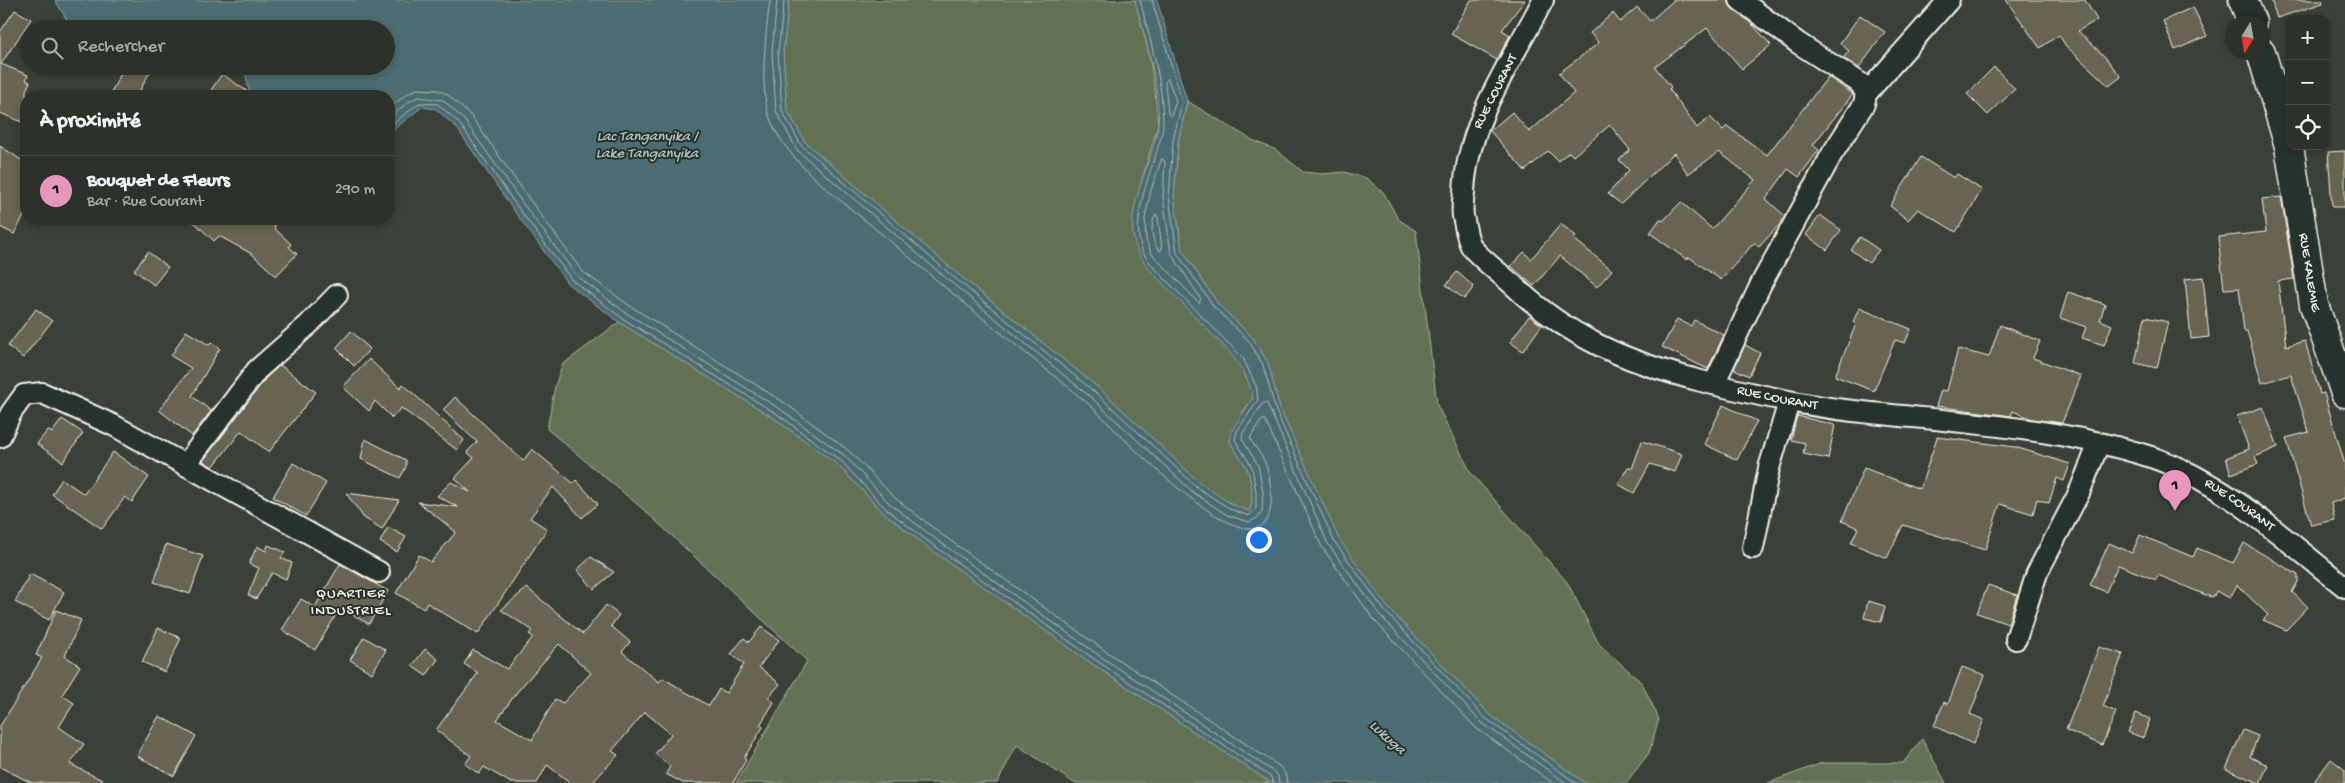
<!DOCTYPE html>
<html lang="fr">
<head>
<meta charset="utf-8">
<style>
  body { margin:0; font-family:"Gochi Hand",sans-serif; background:#383d36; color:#f1f3f6 }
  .controls { position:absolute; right:15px; top:15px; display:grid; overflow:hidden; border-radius:10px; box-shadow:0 2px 8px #0003 }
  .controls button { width:45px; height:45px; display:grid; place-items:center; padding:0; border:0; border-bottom:1px solid #484c47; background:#2c312a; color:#f1f3f6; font:25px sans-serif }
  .compass { position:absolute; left:2225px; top:15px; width:45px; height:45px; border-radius:50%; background:#2c312a; box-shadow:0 2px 8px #0003; rotate:191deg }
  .you { position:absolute; left:1258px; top:539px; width:18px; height:18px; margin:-12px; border:4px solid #fff; border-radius:50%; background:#1a73e8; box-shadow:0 0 0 8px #1a73e833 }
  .badge { display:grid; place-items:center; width:32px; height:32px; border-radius:50%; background:#e797bd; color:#111; font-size:16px; font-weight:700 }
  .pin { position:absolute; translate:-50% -41px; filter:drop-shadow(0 1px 2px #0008) }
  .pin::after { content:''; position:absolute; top:26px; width:18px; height:15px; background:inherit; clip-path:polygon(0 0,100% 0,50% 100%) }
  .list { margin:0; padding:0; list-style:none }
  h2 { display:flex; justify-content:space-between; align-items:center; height:65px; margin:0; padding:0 20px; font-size:21px }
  h2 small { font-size:16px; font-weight:400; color:#a6a9a8 }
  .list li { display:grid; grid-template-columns:32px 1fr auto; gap:15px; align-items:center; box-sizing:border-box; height:70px; padding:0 20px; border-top:1px solid #484c47 }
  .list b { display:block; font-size:19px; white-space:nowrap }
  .list p { margin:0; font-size:16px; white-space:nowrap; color:#a6a9a8 }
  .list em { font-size:16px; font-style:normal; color:#a6a9a8 }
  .icon { flex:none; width:28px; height:28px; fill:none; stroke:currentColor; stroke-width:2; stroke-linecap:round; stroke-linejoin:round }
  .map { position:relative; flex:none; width:2345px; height:783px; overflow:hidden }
  .search { position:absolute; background:#2c312a; box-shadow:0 2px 8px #0003; left:20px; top:20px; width:375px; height:55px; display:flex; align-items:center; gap:12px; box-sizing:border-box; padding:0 18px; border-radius:28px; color:#a6a9a8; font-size:19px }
  .panel { position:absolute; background:#2c312a; box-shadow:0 2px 8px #0003; left:20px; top:90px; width:375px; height:135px; border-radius:20px }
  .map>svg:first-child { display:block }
  .green { fill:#637254; stroke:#acb29e }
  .water { fill:#4b6c72; stroke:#8fa1a1 }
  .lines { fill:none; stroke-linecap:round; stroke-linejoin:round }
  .shore { stroke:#b0bcb9; stroke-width:1 }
  .building { fill:#696351; stroke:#f4f1e8; fill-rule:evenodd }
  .street-casing { stroke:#f4f1e8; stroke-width:24 }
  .secondary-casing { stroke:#f4f1e8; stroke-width:31 }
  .street { stroke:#26332d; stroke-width:20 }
  .secondary { stroke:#26332d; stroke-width:28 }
  .labels { text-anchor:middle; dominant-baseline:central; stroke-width:4; stroke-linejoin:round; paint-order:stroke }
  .street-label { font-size:14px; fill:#f4f1e8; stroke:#26332d }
  .water-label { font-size:15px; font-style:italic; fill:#b0bcb9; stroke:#26332d }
  .neighbourhood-label { font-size:15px; letter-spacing:1px; fill:#f4f1e8; stroke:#26332d }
</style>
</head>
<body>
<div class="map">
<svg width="2345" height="783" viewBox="0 0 2345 783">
  <rect width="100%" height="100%" fill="#3a4138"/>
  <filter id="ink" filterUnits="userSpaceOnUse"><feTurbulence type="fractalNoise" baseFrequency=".02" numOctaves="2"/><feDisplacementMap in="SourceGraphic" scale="10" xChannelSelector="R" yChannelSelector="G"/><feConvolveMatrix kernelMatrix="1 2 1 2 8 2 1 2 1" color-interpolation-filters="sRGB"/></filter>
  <g filter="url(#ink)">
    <g class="green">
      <path d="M789 0H1135L1149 54 1155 90 1158 125 1140 187 1134 218 1174 294 1238 361 1251 387 1253 398 1243 412 1230 441C1235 451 1242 459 1247 468 1251 478 1255 502 1249 511L1233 505 1201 484 1101 390 954 271 805 142 787 110 783 52Z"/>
      <polygon points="1187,101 1252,140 1276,150 1303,172 1323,174 1344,172 1366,178 1384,193 1398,219 1416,231 1437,405 1471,473 1567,582 1599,644 1642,683 1659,719 1649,753 1626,783 1585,783 1489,714 1388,608 1338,539 1280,409 1268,363 1253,338 1218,304 1182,250 1174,197 1178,142"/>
      <polygon points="619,322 774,418 838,465 882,511 930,549 1094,665 1271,783 1074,783 1017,745 997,783 736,783 807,661 644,510 547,429 555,386 562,365"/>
      <polygon points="1922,739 1946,783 1768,783 1822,763 1903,763"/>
    </g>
    <path class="water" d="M55 0H789L783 52 787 110 805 142 954 271 1101 390 1201 484 1233 505 1249 511C1255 503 1251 478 1247 468 1242 459 1235 451 1230 441L1232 430 1253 398C1247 365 1222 345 1200 322 1190 312 1181 301 1171 292 1157 277 1142 264 1135 244 1124 207 1153 163 1158 126 1162 92 1144 34 1135 0H1157L1187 101 1178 142 1174 197 1182 250 1218 304 1253 338 1268 363 1280 409 1339 539 1388 608 1489 714 1585 783H1271L1094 665 930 549 882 511 838 465 774 418 619 322 568 284 512 208 456 127 436 109 422 107 389 133V96H250L244 66H386V29H78L68 22Z"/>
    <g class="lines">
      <g class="shore">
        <path d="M770 0C766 32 759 86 769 116 785 161 837 197 872 226 918 265 965 304 1012 342 1039 364 1067 385 1093 408 1111 425 1255 580 1270 511 1273 497 1270 473 1264 460 1260 452 1253 446 1250 438L1262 420H1265L1322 547 1374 620 1476 728 1553 783"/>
        <polyline points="777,0 772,52 776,111 797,150 947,279 1093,399 1194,493 1227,515 1249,522 1256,519 1262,512 1263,492 1258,465 1242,439 1243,433 1263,403 1267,403 1328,544 1380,615 1481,722 1566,783"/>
        <path d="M784 0 778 52 782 111 801 145 951 275 1097 394 1198 488 1230 509 1249 516 1256 508V492L1252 467 1235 440 1237 431 1258 400 1256 386 1243 358 1157 271C1154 266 1148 262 1145 256 1129 229 1146 184 1155 157 1158 146 1163 134 1163 123 1163 81 1150 40 1140 0"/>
        <polyline points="1152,0 1182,101 1173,141 1169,197 1177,253 1214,307 1249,341 1263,365 1276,411 1334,541 1384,610 1485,718 1576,783"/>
        <polygon points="1168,79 1176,101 1171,116 1168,114 1165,82"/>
        <polyline points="389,109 405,95 417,89 438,90 447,94 471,116 527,196 582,271 630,306 785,403 849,451 894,497 941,534 1104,650 1279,766 1285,773 1287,783"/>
        <polyline points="389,119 408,102 418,97 443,100 465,121 521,201 577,276 626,313 780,409 845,456 889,503 937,540 1100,656 1274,772 1278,776 1279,783"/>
        <polyline points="389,127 419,103 438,104 460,124 516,205 572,280 622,318 777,414 841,461 885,508 933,545 1097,661 1271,777 1273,783"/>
        <polygon points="1162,159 1165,161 1163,198 1171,253 1201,299 1199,303 1151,253 1146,240 1145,219 1151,190"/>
        <path d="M1156 215 1158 217 1162 249 1160 251C1152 245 1149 222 1156 215Z"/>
      </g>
    </g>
    <g class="building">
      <polygon points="1471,0 1525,0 1502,30 1510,35 1497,60 1451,34"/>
      <polygon points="1674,0 1728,0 1733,9 1752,24 1771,45 1742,69 1707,28 1655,67 1671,87 1669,89 1697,128 1710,117 1723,130 1727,126 1767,155 1828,77 1853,94 1813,145 1819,150 1799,177 1788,169 1766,199 1785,216 1781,223 1759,247 1754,243 1721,280 1689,257 1687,260 1650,233 1660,219 1663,221 1681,202 1712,229 1755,180 1719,152 1688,174 1674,153 1621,204 1608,194 1629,170 1619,160 1630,150 1610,125 1573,156 1569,152 1558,161 1548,151 1525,171 1490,131 1512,112 1529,132 1574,93 1559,73 1599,43 1590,33 1613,13 1620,22 1637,7 1650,21"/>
      <polygon points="2006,0 2085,0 2097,20 2078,31 2105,57 2121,77 2109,86 2066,46 2059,35 2040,48"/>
      <polygon points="2271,0 2322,0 2323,3 2277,18"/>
      <polygon points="2193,7 2207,36 2175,50 2163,21"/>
      <polygon points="15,10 31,19 1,64 28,75 26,80 30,82 26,90 26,111 22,122 0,113 0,32"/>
      <polygon points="1860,15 1885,32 1859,68 1843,58 1849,51 1840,43"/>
      <polygon points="125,66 153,66 137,96 109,96"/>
      <polygon points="1994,67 2015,89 1988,115 1967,94"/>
      <polygon points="222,74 254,96 207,96"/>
      <polygon points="0,146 26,163 26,212 14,234 0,227"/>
      <polygon points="2345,151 2345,207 2332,207 2328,152"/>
      <polygon points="1921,157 1954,178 1957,174 1982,190 1956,232 1918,209 1908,220 1890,206"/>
      <polygon points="2281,197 2294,279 2278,281 2286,346 2305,341 2320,394 2324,393 2345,465 2345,498 2331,503 2335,520 2311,525 2286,438 2309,432 2291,375 2262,383 2247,331 2244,331 2239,288 2224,289 2218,237 2266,232 2262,199"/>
      <polygon points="1820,215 1841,230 1827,250 1806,235"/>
      <polygon points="187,219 266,219 276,224 274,228 291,244 289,247 297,254 276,276 252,254 219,236 214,241 195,223"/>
      <polygon points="1561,224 1576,236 1574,239 1612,270 1597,287 1560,256 1534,286 1511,266 1524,252 1531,259"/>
      <polygon points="1860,237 1879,250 1869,263 1851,250"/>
      <polygon points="148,252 168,267 154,285 134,270"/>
      <polygon points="1457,272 1474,287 1464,299 1446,285"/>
      <polygon points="2203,277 2209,337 2191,339 2185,279"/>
      <polygon points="2068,292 2105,304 2100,320 2112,325 2104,345 2082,338 2086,327 2060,318"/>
      <polygon points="1859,308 1911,329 1905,343 1895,340 1874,391 1835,376 1856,324 1853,322"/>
      <polygon points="36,309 52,321 23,358 8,346"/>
      <polygon points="1529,316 1542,325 1523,351 1510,342"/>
      <polygon points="2145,317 2168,322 2157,368 2135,363"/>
      <polygon points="1677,319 1691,326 1694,320 1724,335 1708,369 1662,347"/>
      <polygon points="2000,325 2040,341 2033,358 2081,376 2062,423 2032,419 2013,411 2011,416 1936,406 1941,390 1947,391 1958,349 1989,357"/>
      <polygon points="186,331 209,345 211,342 220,348 192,396 211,411 192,436 159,410 191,368 171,356"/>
      <polygon points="351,331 370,349 354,366 336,348"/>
      <polygon points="1745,345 1760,353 1749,376 1734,369"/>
      <polygon points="369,359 400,388 403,384 464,440 457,450 401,408 392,418 375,401 369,411 343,387"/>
      <polygon points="280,365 316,392 269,452 241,431 213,467 203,461 266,378"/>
      <polygon points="455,397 523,461 532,449 573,483 576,480 598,504 582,518 553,487 530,518 547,529 478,634 427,603 424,609 396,593 419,555 431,562 456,532 418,502 458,507 437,496 451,482 470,492 455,478 474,458 467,452 477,442 443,410"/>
      <polygon points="1723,405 1757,421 1737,460 1704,444"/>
      <polygon points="2263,407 2278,447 2255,457 2258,464 2231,474 2226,458 2249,449 2237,416"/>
      <polygon points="1797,416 1835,425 1828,459 1803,454 1805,443 1791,440"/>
      <polygon points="62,419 83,433 63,462 37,444 48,430 52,433"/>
      <polygon points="1937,437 2015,447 2070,464 2064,481 2057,478 2049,503 2037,499 2033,514 2000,504 1985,550 1903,525 1887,558 1851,543 1858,528 1842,521 1864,468 1920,489"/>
      <polygon points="365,439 406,460 406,467 400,478 361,459"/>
      <polygon points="1642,441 1682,454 1675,472 1650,464 1634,493 1618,484 1628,467 1632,469"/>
      <polygon points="113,452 149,477 132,502 125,497 102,529 52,494 62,479 84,494"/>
      <polygon points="293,463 326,483 306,516 273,497"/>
      <polygon points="346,493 399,500 382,529 364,518"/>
      <polygon points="388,527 406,537 397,552 380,542"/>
      <polygon points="2140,535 2193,557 2197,548 2233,563 2244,543 2298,575 2298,582 2292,592 2308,607 2286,630 2263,620 2268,615 2237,585 2230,598 2216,591 2213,598 2158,575 2156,580 2118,565 2106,592 2090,585 2109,543 2132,553"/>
      <polygon points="166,544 203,556 190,594 154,582"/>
      <polygon points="268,545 285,552 281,558 292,563 286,579 272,573 256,599 248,595 259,568 249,564 257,546 266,551"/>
      <polygon points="591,557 614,572 594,589 577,570"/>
      <polygon points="340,564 388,591 369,624 340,608 315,650 282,630 301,599 315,607"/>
      <polygon points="30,574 64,592 49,620 15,602"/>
      <polygon points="1988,585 2017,595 2008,624 1977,613"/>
      <path d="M527 588 583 634 606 605 619 615 611 626 630 642 622 652 659 682 663 678 709 706 719 689 726 693 744 664 731 654 744 638 749 642 761 627 779 640 759 667 780 684 768 698 774 702 760 725 763 727 744 758 746 760 733 783H683L666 774 670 766 655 754 671 734 645 712 612 751 618 755 592 783H571L547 765 537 783H511L484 767 479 774 465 764 471 756 436 730 478 673 464 664 473 650 507 669 533 637 529 634 532 630 501 610ZM559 644 591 673 563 703 555 699 532 740 497 720 517 692Z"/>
      <polygon points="1868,601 1885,606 1881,622 1864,618"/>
      <polygon points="56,610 81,620 65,656 80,666 62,695 74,703 59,727 84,744 70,764 108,783 32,783 0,767 0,726 42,658 36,655"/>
      <polygon points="158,628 181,638 165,672 142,662"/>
      <polygon points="364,637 386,650 372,673 350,660"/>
      <polygon points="2099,647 2123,654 2103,706 2116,712 2102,745 2066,730"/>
      <polygon points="425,649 438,659 426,676 412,666"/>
      <polygon points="1962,667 1985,675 1970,714 1984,720 1973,744 1934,726 1944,702 1948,704"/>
      <polygon points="2136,713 2150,719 2143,738 2128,732"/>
      <polygon points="159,716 196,736 174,776 137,756"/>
      <polygon points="2243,730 2258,736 2250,757 2268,765 2260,783 2226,769"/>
      <polygon points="2331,759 2345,770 2345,783 2313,783"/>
    </g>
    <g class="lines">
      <g class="street-casing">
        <g id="street">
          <path id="s1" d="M1543 0C1512 62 1467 121 1464 192 1463 200 1462 209 1463 216 1465 225 1467 239 1471 246 1477 256 1502 275 1512 284 1568 338 1627 362 1701 381 1751 394 1802 405 1853 411 1952 422 2055 426 2151 457 2225 482 2285 540 2345 587"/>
          <polyline points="1866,94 1949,0"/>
          <polyline points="1714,384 1761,284 1832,154 1864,104 1866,94 1860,83 1798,43 1740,0"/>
          <polyline points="0,437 11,413 24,395 42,393 113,425 379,572"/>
          <polyline points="185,465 257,370 308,325 337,295"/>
          <polyline points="1753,548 1769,468 1789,402"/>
          <polyline points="2016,639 2037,573 2079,493 2099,443"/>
        </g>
      </g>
      <g class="secondary-casing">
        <g id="secondary">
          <polyline points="2243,0 2252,22"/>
          <polyline points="2261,52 2289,146"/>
          <path id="s2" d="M2289 146 2314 305 2345 393"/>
        </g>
      </g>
      <use href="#street" class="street"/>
      <use href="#secondary" class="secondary"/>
    </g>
  </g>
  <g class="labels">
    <g class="street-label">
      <text transform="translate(1496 92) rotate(-63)">RUE COURANT</text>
      <text stroke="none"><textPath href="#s2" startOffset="128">RUE KALEMIE</textPath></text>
      <text stroke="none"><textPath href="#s1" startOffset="614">RUE COURANT</textPath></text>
      <text stroke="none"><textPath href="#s1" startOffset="1094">RUE COURANT</textPath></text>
    </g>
    <g class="water-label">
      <text x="647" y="137">Lac Tanganyika /<tspan x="647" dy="17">Lake Tanganyika</tspan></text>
      <text transform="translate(1387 738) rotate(42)">Lukuga</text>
    </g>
    <g class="neighbourhood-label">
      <text x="351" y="594">QUARTIER<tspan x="351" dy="17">INDUSTRIEL</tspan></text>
    </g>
  </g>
</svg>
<div class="controls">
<button>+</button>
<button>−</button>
<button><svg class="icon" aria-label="locate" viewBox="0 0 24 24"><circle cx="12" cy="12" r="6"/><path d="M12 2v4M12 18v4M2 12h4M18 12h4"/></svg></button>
</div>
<svg class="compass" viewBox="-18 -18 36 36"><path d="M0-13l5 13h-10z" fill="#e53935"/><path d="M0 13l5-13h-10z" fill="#a6a9a8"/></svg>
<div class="you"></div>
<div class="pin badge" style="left:2175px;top:511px">1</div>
<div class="search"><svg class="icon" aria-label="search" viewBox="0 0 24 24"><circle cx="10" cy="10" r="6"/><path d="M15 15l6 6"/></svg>Rechercher</div>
<section class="panel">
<h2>À proximité<small></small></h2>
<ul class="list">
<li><span class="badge">1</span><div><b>Bouquet de Fleurs</b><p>Bar · Rue Courant</p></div><em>290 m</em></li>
</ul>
</section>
</div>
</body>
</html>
